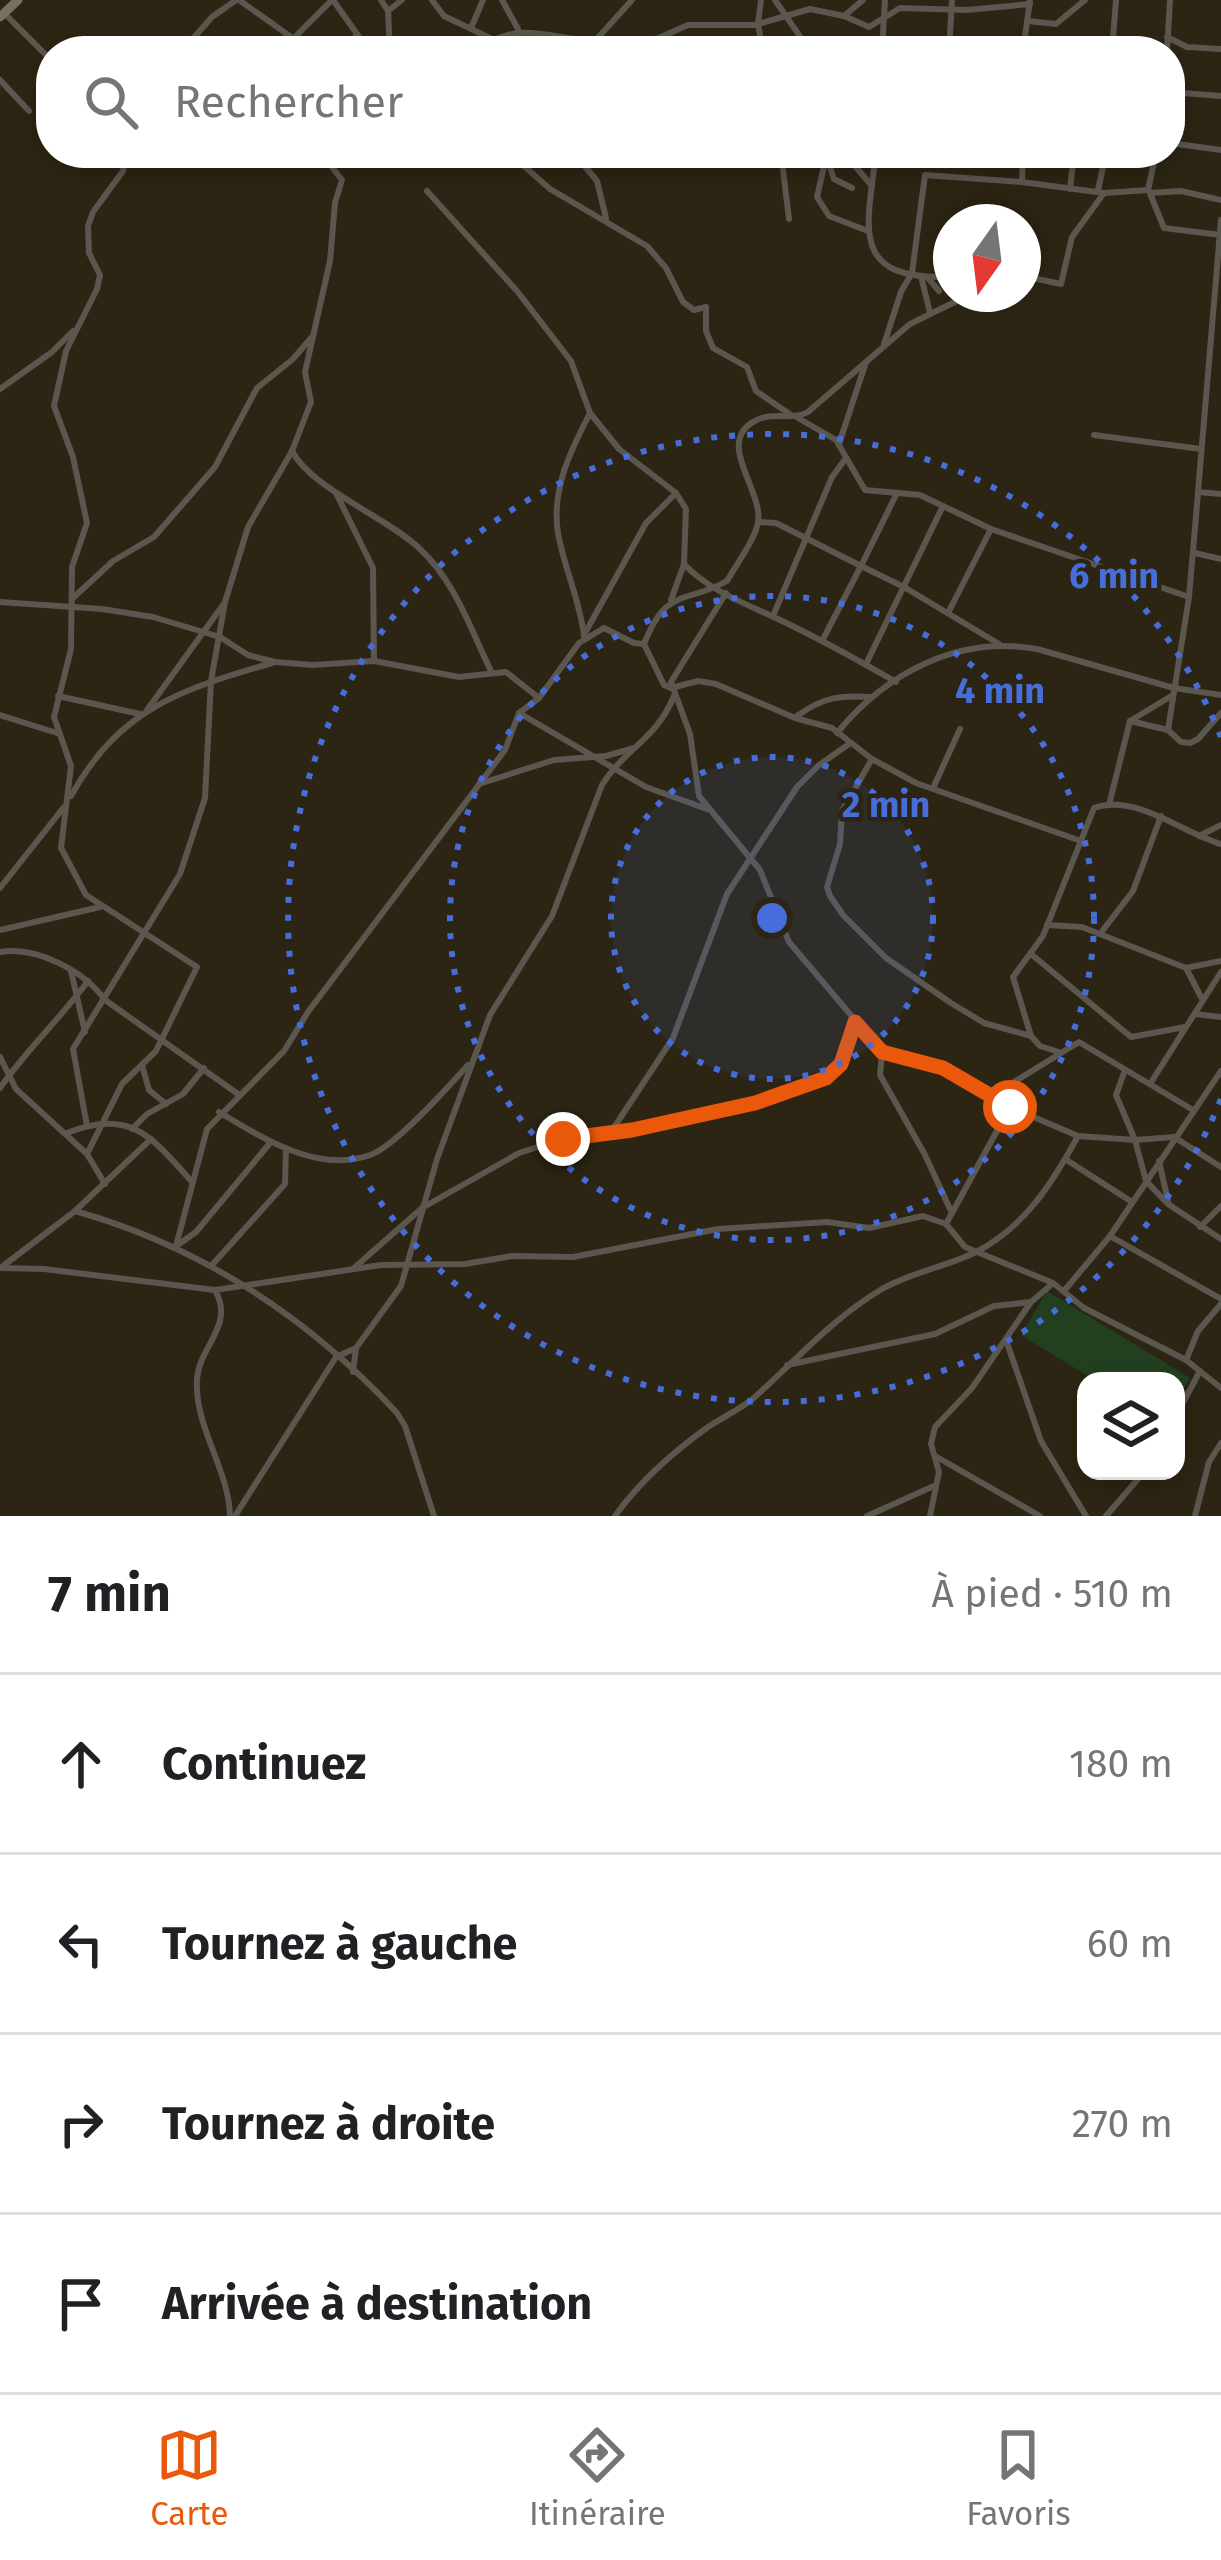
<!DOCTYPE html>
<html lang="fr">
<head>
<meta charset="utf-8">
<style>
  body { margin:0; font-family:"Fira Sans",sans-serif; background:#f6f6f6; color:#202124 }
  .controls { position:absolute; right:36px; bottom:36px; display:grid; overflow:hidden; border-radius:24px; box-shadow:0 6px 18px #0003 }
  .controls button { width:108px; height:108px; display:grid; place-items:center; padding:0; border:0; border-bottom:3px solid #e0e0e0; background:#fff; color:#202124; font:60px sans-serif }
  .compass { position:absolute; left:933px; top:204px; width:108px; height:108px; border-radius:50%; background:#fff; box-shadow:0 6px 18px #0003; rotate:194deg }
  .stop { position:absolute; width:36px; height:36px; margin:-27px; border:9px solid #ea580c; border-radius:50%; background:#fff }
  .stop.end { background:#ea580c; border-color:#fff; box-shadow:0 3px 12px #0008 }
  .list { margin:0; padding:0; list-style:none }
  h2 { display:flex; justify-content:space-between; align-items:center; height:156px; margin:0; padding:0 48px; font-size:51px }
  h2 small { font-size:39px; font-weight:400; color:#757577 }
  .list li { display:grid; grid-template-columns:78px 1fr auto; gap:36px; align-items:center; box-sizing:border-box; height:180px; padding:0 48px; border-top:3px solid #e0e0e0 }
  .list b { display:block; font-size:45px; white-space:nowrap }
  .list em { font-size:39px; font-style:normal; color:#757577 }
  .icon { flex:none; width:66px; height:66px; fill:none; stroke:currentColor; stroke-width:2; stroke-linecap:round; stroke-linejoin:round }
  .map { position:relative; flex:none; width:1221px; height:1516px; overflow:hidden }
  .search { position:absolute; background:#fff; box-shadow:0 6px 18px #0003; left:36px; right:36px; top:36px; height:132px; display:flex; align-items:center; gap:30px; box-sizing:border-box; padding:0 42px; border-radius:48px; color:#757577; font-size:45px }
  .sheet { height:876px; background:#fff }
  nav { display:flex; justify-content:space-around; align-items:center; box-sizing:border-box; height:168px; border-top:3px solid #e0e0e0; background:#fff; font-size:33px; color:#757577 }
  nav a { display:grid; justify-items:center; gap:6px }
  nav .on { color:#ea580c }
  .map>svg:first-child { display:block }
  .green { fill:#224020 }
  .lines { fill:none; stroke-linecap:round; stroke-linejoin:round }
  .street { stroke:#5b564e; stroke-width:6 }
  .secondary { stroke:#787063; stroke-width:9 }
  .route { stroke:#ea580c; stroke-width:15 }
  .ring { fill:none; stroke:#466dd9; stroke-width:6; stroke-dasharray:6 12 }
  .centre { fill:#466dd9; stroke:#2c2513; stroke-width:6 }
  .ring-label { font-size:36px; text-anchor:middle; font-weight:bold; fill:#466dd9; stroke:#2c2513; stroke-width:9; stroke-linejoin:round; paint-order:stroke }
</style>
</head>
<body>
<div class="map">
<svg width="1221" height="1516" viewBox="0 0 1221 1516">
  <rect width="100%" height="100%" fill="#2c2513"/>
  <polygon class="green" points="1047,1291 1190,1378 1176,1401 1176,1381 1096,1381 1021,1335"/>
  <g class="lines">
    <g class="street">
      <polyline points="239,0 291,37 333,51"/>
      <polyline points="333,0 369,51"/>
      <polyline points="381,0 388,11"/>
      <polyline points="432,0 444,16 492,39"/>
      <polyline points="502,0 518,29 521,51"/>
      <polyline points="761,0 758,24 763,51"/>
      <polyline points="775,0 810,51"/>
      <polyline points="4,13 51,60"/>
      <polyline points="844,16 863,0"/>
      <polyline points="1028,21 1056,24 1085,0"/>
      <polyline points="471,28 483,0"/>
      <polyline points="1167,37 1187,47 1221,49"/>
      <polyline points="594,42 632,0"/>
      <polyline points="182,51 212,17 236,0"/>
      <polyline points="281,51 332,0"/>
      <polyline points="347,51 357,34"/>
      <polyline points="390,51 388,11 402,0"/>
      <path d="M479 51C513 19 552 38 594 42L602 51"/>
      <polyline points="629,51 688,25 755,25 810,9 844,16 869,27 900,8 967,10 1030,4"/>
      <polyline points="882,51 885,0"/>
      <polyline points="949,51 952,0"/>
      <polyline points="1023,51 1030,0"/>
      <polyline points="1112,51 1116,0"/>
      <polyline points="1167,51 1170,0"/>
      <polyline points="0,80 29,111"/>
      <polyline points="1170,92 1221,96"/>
      <polyline points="1170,143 1221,150"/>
      <polyline points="509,153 550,189 647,246 666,268 683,302 694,310 706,307 706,331 713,348 747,367 756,391 791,415"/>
      <polyline points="574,153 597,181 606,218"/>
      <polyline points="781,153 789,219"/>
      <polyline points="827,153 817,197 829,216 868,231"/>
      <polyline points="838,153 849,159 872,186"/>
      <path d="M876 153C868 224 848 279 945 277"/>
      <polyline points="829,164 834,179 852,188"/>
      <polyline points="1022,182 1104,193"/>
      <polyline points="1070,189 1074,153"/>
      <polyline points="1098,190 1106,153"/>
      <path d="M427 191 517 291 571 361 590 413 619 449 676 493 686 509 684 564C709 591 747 604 780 620 820 639 858 660 896 682"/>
      <polyline points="1149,191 1164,228 1221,235"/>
      <polyline points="1150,193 1181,191 1221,200"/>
      <polyline points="1221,220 1198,492 1221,494"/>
      <polyline points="921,276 930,313"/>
      <polyline points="1023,276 1061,284 1072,237 1104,193 1148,190 1156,153"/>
      <polyline points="928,278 939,291"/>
      <polyline points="884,344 901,292 912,273 925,175 1022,182 1023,153"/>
      <polyline points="0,389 52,352 73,331"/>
      <polyline points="798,418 836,440 865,490 920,495 991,529 1189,597 1168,730"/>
      <polyline points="1094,435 1201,449"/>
      <polyline points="839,444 866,362"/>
      <path d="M292 451C312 489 385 516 419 548 455 581 470 628 491 671"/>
      <polyline points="336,493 373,568 374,661"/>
      <polyline points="896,495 861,566 904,587 999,644"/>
      <polyline points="758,522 776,523 861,566 822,641"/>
      <polyline points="1195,553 1221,559"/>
      <polyline points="726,593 671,682 690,734 699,796 760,870 789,942 882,1052 943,1068 1010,1107 1078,1136 1135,1140 1174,1137 1221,1167"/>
      <polyline points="1189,597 1198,493"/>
      <polyline points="73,598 113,561 154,537 215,467 257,388 293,359 311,338"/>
      <polyline points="671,600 684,564"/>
      <polyline points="0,602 102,609 153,617 220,637 248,655 275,662 313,665 374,661 459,677 506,672 539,698"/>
      <polyline points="948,613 991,529"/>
      <polyline points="773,616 832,477 846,458"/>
      <polyline points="584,635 646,523 676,493"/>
      <path d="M584 636C580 600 564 568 558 533 551 489 571 450 590 413"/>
      <polyline points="644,644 664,685 671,688 698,681 716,684 795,718 832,728 872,759 916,783 1081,841"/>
      <polyline points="866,664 943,506"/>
      <polyline points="58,696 140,714"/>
      <polyline points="147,710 223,605"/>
      <polyline points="519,713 646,787 707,809"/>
      <polyline points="0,715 57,733"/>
      <path d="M797 716C823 697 840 695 872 697"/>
      <polyline points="1130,721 1173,695"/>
      <path d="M837 733C886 673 958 635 1037 649L1174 688 1221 695"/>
      <polyline points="872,759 842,811 840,844 827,887 830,896 843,915 886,958 951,1003 984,1023 1031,1036"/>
      <polyline points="479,784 554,760 606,756 634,748"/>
      <polyline points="934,786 960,729"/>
      <path d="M71 796C120 708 180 690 272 663"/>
      <polyline points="1109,805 1130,721 1168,730 1181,742 1190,743 1198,739 1221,713"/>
      <polyline points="1199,836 1221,825"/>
      <polyline points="0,888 64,807"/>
      <polyline points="1047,925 1082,927 1186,968 1221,961"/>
      <polyline points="0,930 100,907"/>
      <polyline points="1100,934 1133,891 1161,816"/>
      <path d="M0 952C37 946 84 971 105 1000L238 1094"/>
      <polyline points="1031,954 1131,1037 1185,1027"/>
      <polyline points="1186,968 1201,997"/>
      <polyline points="71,971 85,1032"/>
      <polyline points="1195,1014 1221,1017"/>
      <path d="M1059 1052 1040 1046 1031 1036 1013 977 1043 936 1094 808C1136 793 1182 833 1221 844"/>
      <polyline points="882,1053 880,1075 924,1153 951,1211"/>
      <polyline points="0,1057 16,1089 87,1154 105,1184"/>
      <polyline points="142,1065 149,1090 166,1104"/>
      <polyline points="1125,1070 1116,1095 1135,1140 1146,1181 1168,1204 1221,1239"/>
      <polyline points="1150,1084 1221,972"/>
      <path d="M0 1088C27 1049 60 1019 88 981"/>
      <polyline points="993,1095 1079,1042 1193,1110"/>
      <path d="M219 1112C262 1138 318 1174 370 1155 395 1147 449 1086 468 1065"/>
      <polyline points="87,1126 73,1049 180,874 205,798 211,681 225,602 248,527 292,451 311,402 305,372 330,261 335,203 342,180 321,153"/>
      <polyline points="132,1129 147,1114 183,1094 204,1068"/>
      <polyline points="611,1132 673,1038 727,894 797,787 819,765 849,744"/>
      <path d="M67 1133C131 1108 152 1137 192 1182"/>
      <polyline points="87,1154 122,1084 156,1051 197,967 86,895 61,848 71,766 54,717 71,649 72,567 87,523 73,457 54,406 66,351 97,289 100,275 89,253 88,226 93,212 123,171 127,153"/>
      <polyline points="1065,1159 1132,1202"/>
      <polyline points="1159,1161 1168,1201"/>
      <path d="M75 1211C200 1246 309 1318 397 1413L405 1426 434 1516"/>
      <polyline points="946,1224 1010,1107"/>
      <polyline points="1200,1227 1221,1206"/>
      <polyline points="1110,1236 1221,1299"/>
      <polyline points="179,1244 196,1232 270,1143"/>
      <path d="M176 1246 207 1129 284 1051 308 1012 505 750 519 713 539 698 579 643 604 628 634 643 644 644C667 586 684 605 727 581 737 563 753 543 758 523 764 491 714 442 755 421 772 411 792 421 808 412L910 324 971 294"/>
      <polyline points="212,1265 285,1184 286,1148"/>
      <polyline points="3,1266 75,1211 151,1139"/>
      <polyline points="0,1268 44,1269 215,1290 381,1265 465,1264 512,1256 573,1257 718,1229 827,1222 869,1228 923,1216 946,1224 965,1247 1053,1283 1084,1308 1186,1360 1221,1388"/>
      <polyline points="354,1268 422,1208 519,1153 563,1139 632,1130 755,1103 826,1078 841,1064 855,1022"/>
      <polyline points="1064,1291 1110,1236 1221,1071"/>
      <path d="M216 1292C234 1326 199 1347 197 1379 194 1427 229 1469 230 1516"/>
      <polyline points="1006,1340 1041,1441 1086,1516"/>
      <polyline points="1186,1360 1198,1331 1221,1304"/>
      <polyline points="787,1365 935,1334 994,1306 1031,1302"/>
      <polyline points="353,1372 356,1348"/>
      <polyline points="1176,1416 1200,1371"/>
      <polyline points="935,1456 1040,1516"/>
      <path d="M235 1516 336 1357 356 1348 401 1286 437 1159 490 1015 552 916 602 785C625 748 656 740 674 696"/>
      <path d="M615 1516C640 1481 673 1452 708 1427 723 1417 741 1409 755 1397 796 1360 833 1318 882 1289 911 1272 946 1267 976 1252 1025 1227 1053 1182 1078 1136"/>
      <polyline points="867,1516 934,1486"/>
      <polyline points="930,1516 939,1472 931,1444 935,1427 972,1388 1031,1302 1052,1284"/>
      <polyline points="1106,1516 1145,1471"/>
      <polyline points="1195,1516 1209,1462 1221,1443"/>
    </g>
    <polyline class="secondary" points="0,17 18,0"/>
  </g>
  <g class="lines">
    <polyline class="route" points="563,1139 632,1130 755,1103 826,1078 841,1064 855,1022 882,1052 943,1068 1010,1107"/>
  </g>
  <circle cx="772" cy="918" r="161" fill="#466dd9" fill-opacity=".12"/>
  <g class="ring">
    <circle cx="772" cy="918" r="161"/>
    <circle cx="772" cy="918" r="322"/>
    <path d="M1221 1099A484 484 0 1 1 1221 737"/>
  </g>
  <circle cx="772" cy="918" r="18" class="centre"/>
  <g class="ring-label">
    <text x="1114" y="588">6 min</text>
    <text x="1000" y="703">4 min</text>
    <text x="886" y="817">2 min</text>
  </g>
</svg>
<div class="controls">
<button><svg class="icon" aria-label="layers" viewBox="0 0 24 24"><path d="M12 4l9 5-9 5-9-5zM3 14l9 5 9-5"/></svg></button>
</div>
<svg class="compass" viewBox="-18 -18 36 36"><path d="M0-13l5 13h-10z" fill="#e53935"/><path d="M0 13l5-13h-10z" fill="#757577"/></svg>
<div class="stop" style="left:1010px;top:1107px"></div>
<div class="stop end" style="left:563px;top:1139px"></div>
<div class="search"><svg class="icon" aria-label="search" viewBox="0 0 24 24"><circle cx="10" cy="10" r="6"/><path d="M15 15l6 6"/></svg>Rechercher</div>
</div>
<section class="sheet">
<h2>7 min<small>À pied · 510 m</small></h2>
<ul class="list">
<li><svg class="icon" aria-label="ahead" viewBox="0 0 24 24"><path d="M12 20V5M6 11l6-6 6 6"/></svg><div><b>Continuez</b></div><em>180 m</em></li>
<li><svg class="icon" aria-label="left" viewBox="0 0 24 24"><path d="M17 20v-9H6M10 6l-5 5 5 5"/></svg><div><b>Tournez à gauche</b></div><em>60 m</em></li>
<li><svg class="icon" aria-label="right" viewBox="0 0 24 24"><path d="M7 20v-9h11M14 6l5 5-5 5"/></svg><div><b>Tournez à droite</b></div><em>270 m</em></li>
<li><svg class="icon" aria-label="arrive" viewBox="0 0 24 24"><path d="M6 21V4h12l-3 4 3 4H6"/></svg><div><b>Arrivée à destination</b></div></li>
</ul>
</section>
<nav>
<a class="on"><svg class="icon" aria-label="map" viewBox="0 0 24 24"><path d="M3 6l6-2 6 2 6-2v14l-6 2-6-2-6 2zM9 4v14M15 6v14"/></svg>Carte</a>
<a><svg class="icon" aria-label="directions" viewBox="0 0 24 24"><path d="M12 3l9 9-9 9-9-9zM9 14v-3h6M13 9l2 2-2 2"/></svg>Itinéraire</a>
<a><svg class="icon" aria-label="saved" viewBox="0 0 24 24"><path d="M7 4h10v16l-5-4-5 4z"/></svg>Favoris</a>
</nav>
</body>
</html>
